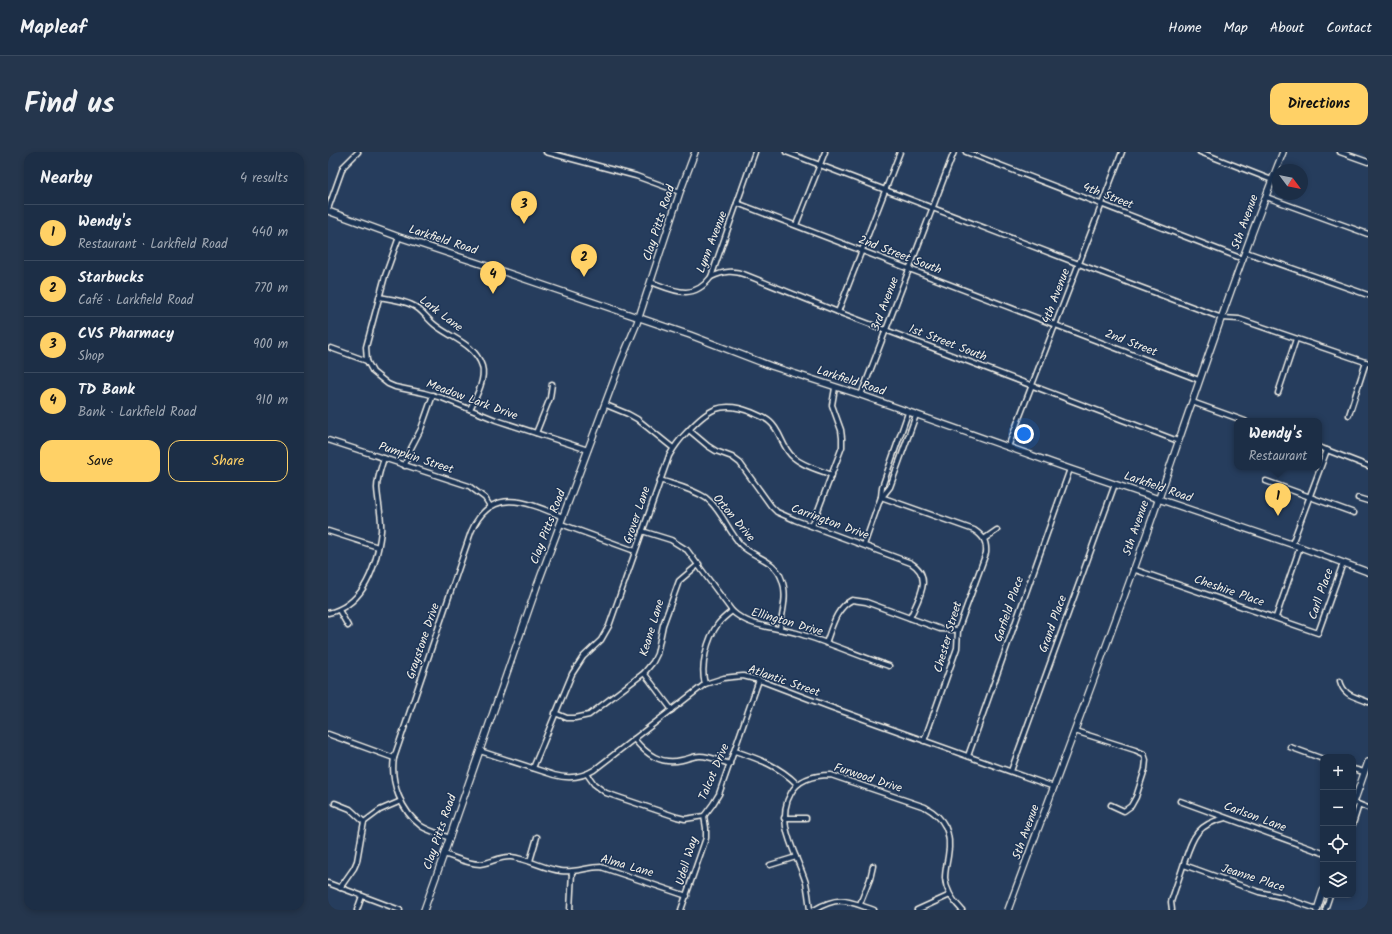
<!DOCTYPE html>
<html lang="en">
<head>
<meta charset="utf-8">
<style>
  body { margin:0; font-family:Kalam,sans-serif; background:#25364d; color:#f1f3f6 }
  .controls { position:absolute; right:12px; bottom:12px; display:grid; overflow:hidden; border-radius:8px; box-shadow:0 2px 6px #0003 }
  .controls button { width:36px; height:36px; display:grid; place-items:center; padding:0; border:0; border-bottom:1px solid #3a4a5f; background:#1c2e46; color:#f1f3f6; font:20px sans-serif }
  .compass { position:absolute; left:944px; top:12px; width:36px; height:36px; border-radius:50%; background:#1c2e46; box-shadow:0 2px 6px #0003; rotate:122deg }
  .you { position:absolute; left:696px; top:282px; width:14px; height:14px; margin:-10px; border:3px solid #fff; border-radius:50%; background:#1a73e8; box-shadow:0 0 0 6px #1a73e833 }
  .badge { display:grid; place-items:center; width:26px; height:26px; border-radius:50%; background:#ffd166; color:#111; font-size:13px; font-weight:700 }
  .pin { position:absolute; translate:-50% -33px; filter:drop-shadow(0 1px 2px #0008) }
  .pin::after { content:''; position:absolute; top:21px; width:14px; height:12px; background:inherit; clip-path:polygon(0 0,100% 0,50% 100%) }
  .popup { position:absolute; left:906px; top:266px; width:88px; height:52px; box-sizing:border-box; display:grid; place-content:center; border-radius:8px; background:#1c2e46; filter:drop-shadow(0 1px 3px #0005); font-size:13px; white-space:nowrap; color:#a0a8b3 }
  .popup b { font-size:15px; color:#f1f3f6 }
  .popup::after { content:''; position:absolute; left:50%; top:100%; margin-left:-8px; border:8px solid transparent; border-top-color:#1c2e46 }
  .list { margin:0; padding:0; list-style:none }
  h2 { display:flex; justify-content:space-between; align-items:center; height:52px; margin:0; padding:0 16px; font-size:17px }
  h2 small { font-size:13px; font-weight:400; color:#a0a8b3 }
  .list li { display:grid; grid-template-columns:26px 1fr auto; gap:12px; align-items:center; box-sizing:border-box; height:56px; padding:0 16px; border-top:1px solid #3a4a5f }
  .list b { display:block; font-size:15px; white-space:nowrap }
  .list p { margin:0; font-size:13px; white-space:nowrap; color:#a0a8b3 }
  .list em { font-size:13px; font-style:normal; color:#a0a8b3 }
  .actions { display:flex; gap:8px; padding:12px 16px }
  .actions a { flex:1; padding:9px 0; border:1px solid #ffd166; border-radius:12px; text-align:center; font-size:14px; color:#ffd166 }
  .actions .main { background:#ffd166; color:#111 }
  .icon { flex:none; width:22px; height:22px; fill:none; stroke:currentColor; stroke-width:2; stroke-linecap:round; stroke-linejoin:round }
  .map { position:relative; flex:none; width:1040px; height:758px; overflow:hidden; border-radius:12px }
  header { display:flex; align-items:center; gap:24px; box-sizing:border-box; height:56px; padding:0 20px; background:#1c2e46; border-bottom:1px solid #3a4a5f }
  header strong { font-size:19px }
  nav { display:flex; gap:22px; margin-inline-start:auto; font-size:14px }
  .intro { display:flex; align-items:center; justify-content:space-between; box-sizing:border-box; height:96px; padding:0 24px }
  h1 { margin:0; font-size:28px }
  .button { padding:10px 18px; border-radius:12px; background:#ffd166; color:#111; font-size:14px; font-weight:700 }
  main { display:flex; gap:24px; padding:0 24px }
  aside { flex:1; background:#1c2e46; border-radius:12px; box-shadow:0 2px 6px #0003 }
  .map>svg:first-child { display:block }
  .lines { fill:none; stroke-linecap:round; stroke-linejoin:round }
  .street-casing { stroke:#f4f1e8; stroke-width:7 }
  .secondary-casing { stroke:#f4f1e8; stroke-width:8 }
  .street { stroke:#1d3557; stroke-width:4 }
  .secondary { stroke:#1d3557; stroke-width:5.5 }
  .labels { text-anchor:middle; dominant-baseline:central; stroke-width:3; stroke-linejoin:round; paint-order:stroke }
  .street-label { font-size:12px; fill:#f4f1e8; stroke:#1d3557 }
</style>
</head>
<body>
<header>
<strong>Mapleaf</strong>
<nav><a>Home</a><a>Map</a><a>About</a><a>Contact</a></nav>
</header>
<div class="intro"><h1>Find us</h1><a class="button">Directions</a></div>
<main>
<aside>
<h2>Nearby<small>4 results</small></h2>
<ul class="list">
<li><span class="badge">1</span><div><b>Wendy's</b><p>Restaurant · Larkfield Road</p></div><em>440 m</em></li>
<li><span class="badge">2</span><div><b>Starbucks</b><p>Café · Larkfield Road</p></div><em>770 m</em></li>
<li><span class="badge">3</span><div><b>CVS Pharmacy</b><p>Shop</p></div><em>900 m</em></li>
<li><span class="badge">4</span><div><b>TD Bank</b><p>Bank · Larkfield Road</p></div><em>910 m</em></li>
</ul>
<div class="actions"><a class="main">Save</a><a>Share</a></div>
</aside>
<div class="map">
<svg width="1040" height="758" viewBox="0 0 1040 758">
  <rect width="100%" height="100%" fill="#263d5d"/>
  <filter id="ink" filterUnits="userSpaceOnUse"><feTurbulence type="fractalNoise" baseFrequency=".025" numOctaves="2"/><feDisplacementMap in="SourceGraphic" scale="8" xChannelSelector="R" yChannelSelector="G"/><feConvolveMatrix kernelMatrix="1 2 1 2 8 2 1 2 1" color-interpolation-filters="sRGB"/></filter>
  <g filter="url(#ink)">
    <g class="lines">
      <g class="street-casing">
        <g id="street">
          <polyline points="218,0 308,24 352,40"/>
          <polyline points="458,0 751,112 894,166 911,167 1040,211"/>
          <polyline points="638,0 915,107"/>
          <polyline points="872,0 944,28"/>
          <polyline points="1012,0 1040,10"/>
          <polyline points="938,45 1040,82"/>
          <polyline points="409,51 871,228"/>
          <polyline points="0,57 15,15 30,0"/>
          <polyline points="468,73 497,0"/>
          <polyline points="71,85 57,124 38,195 39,209 45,220 60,232 67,235 96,241 114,246 168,268 260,298"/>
          <polyline points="918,100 1040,143"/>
          <path d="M383 125C396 119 405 118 418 123L510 160 850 289"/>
          <path d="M323 130C347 139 365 149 383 125L427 0"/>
          <path d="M51 145C62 147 74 148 84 153 94 157 98 166 107 173 123 186 147 192 154 214 158 227 148 245 142 257"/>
          <polyline points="510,160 572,0"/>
          <polyline points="3,196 39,209"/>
          <polyline points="950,241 968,187"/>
          <polyline points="533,243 626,0"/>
          <polyline points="864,250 917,269"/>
          <polyline points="278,253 300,262 309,267 345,296"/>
          <polyline points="1021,263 1038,210"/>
          <path d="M361 278 380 294 388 299 404 305 412 311 443 354 449 360 467 368 583 411C606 425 590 447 582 466"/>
          <polyline points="208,281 222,246 224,232"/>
          <polyline points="0,288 141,334 157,346 162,354"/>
          <polyline points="680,295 794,0"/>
          <polyline points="991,295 1040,314"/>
          <polyline points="77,314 80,302 93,277 105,243"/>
          <path d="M332 328C347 333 365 337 378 346 393 357 400 379 413 393 426 406 447 407 454 428 460 443 454 461 452 476"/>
          <polyline points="938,329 1026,361"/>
          <path d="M553 345 646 378C655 384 659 389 658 401L630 478 629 496 596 589"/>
          <polyline points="554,345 562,335 588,263"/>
          <polyline points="1030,346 1040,349"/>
          <polyline points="233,372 307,399"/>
          <polyline points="484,374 514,295 514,286 513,278 504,253 507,236"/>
          <polyline points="0,379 50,395"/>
          <path d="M314 379 343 388 359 398 404 459C422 476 449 475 472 482 502 491 531 504 561 514"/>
          <polyline points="656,387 669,378"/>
          <polyline points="964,392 999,298"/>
          <polyline points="536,393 553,345 554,335 580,261"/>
          <polyline points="805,417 990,481 1015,411"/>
          <polyline points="11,458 20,474"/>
          <path d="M0 461C37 453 49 412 53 379 54 365 50 351 49 336 49 326 53 316 56 306"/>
          <polyline points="948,465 972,395"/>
          <path d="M498 491C504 475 508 456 524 448L538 450 612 477 630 478"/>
          <polyline points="316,521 344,558"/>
          <path d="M1012 529C1016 544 1026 544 1040 550"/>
          <path d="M377 532C372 515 379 487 390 472 394 467 399 463 404 459"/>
          <polyline points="227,561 239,566 247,566 261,563 316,521 325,510 329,502 335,473 351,429 371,412"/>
          <polyline points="747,579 807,598 816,602 818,608 817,617 808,645 803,654 796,659 783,653"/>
          <polyline points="0,582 66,606"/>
          <path d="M306 587C319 603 333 613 354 608 360 607 365 604 372 604 382 604 392 609 402 612"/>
          <polyline points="962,595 995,607"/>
          <path d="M152 599 226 623C240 627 253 626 266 618L377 532 396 526 404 525 415 524 431 528 502 555 726 635"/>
          <path d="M407 599C431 607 451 614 469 632"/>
          <polyline points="640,604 742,317"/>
          <path d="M205 616 244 522 255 505 273 488 281 474 341 304C346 295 352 287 359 280 379 258 393 248 423 260 429 263 437 265 442 270 453 279 454 296 465 305 475 314 491 318 504 323"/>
          <polyline points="1025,617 1036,620"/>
          <polyline points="683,619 787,332"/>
          <polyline points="259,622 266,632 278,641 349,665 357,667 376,664 385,652 391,642 431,528"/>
          <polyline points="852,649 995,701"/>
          <polyline points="7,651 22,657 36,670"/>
          <polyline points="1030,652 1040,656"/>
          <polyline points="456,666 478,666"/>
          <polyline points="1025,672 1031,653"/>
          <path d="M122 686C112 682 101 679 93 674 73 659 62 630 66 606L143 380C163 333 199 350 235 365"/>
          <path d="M116 702C128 706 140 712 152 712 163 711 172 704 183 705 201 707 216 717 233 719 247 721 259 715 273 715L359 744"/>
          <polyline points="202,709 209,685"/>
          <polyline points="442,713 468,705"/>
          <polyline points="856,713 931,740 954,745 989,757"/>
          <polyline points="0,731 72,758"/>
          <polyline points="12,736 26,716 29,709 34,680 36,670 52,658 73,649"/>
          <polyline points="532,752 542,727 545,714"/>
          <polyline points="29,758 34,744"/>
          <polyline points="242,758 244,720"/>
          <polyline points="353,758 378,686 378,676 376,664"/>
          <path d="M482 758C481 749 480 740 478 731 469 702 446 670 463 641 471 626 487 623 503 623L597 655C617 666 624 681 620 704 619 711 617 718 617 726 618 739 625 749 634 758"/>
          <path d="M486 758C512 743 519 749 546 758"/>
          <polyline points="589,758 622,743"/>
          <path d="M844 758 843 750C847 737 852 724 856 711 865 685 868 673 897 666"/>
          <polyline points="997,758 1002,743"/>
        </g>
      </g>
      <g class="secondary-casing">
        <g id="secondary">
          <polyline points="0,59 71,85 150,111 362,183 443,214 533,243 742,317 972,395 1040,420"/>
          <polyline points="1025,653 1040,610"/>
          <polyline points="96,758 116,702 209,434 293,209 309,171 352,40 367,0"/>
          <path d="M680 758C727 631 775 505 820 378 864 251 906 124 955 0"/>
          <polyline points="989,758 995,739"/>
        </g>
      </g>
      <use href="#street" class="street"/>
      <use href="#secondary" class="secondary"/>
    </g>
  </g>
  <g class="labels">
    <g class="street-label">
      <text transform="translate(780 44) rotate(21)">4th Street</text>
      <text transform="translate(917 70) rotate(-70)">5th Avenue</text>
      <text transform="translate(331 71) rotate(-72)">Clay Pitts Road</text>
      <text transform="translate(115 88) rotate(18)">Larkfield Road</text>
      <text transform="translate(384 90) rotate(-69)">Lynn Avenue</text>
      <text transform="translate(572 103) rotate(21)">2nd Street South</text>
      <text transform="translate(728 144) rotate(-69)">4th Avenue</text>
      <text transform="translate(557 152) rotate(-69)">3rd Avenue</text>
      <text transform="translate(113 162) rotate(37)">Lark Lane</text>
      <text transform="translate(620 191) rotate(21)">1st Street South</text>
      <text transform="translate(803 191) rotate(21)">2nd Street</text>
      <text transform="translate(523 229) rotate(18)">Larkfield Road</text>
      <text transform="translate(144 248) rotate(20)">Meadow Lark Drive</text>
      <text transform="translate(88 306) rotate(18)">Pumpkin Street</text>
      <text transform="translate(830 335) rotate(19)">Larkfield Road</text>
      <text transform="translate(309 363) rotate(-71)">Grover Lane</text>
      <text transform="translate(406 366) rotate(50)">Orton Drive</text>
      <text transform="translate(502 370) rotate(20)">Carrington Drive</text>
      <text transform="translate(220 375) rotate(-69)">Clay Pitts Road</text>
      <text transform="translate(808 376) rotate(-71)">5th Avenue</text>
      <text transform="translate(901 439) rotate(19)">Cheshire Place</text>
      <text transform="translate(993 442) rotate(-71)">Carll Place</text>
      <text transform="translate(681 457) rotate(-71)">Garfield Place</text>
      <text transform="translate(459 470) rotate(16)">Ellington Drive</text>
      <text transform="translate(725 472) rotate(-70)">Grand Place</text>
      <text transform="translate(324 476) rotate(-73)">Keane Lane</text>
      <text transform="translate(620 485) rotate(-74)">Chester Street</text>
      <text transform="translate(95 489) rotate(-71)">Graystone Drive</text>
      <text transform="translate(456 529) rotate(19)">Atlantic Street</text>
      <text transform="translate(386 620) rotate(-67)">Talcot Drive</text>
      <text transform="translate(540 626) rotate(18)">Furwood Drive</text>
      <text transform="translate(927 665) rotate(20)">Carlson Lane</text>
      <text transform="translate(112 680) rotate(-71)">Clay Pitts Road</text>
      <text transform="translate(698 680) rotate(-70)">5th Avenue</text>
      <text transform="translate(359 709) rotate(-73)">Udell Way</text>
      <text transform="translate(299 714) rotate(16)">Alma Lane</text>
      <text transform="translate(925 726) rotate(18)">Jeanne Place</text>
    </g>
  </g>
</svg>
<div class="controls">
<button>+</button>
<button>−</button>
<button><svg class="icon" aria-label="locate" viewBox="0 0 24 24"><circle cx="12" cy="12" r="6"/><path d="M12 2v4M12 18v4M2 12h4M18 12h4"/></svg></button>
<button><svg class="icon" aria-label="layers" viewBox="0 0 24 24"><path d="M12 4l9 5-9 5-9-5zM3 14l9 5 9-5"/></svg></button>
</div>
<svg class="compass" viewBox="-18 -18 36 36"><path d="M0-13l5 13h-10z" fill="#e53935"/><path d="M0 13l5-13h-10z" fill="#a0a8b3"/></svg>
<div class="you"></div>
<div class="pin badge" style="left:950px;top:364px">1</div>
<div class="popup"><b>Wendy's</b>Restaurant</div>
<div class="pin badge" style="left:256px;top:125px">2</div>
<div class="pin badge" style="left:196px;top:72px">3</div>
<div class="pin badge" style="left:165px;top:142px">4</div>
</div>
</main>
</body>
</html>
